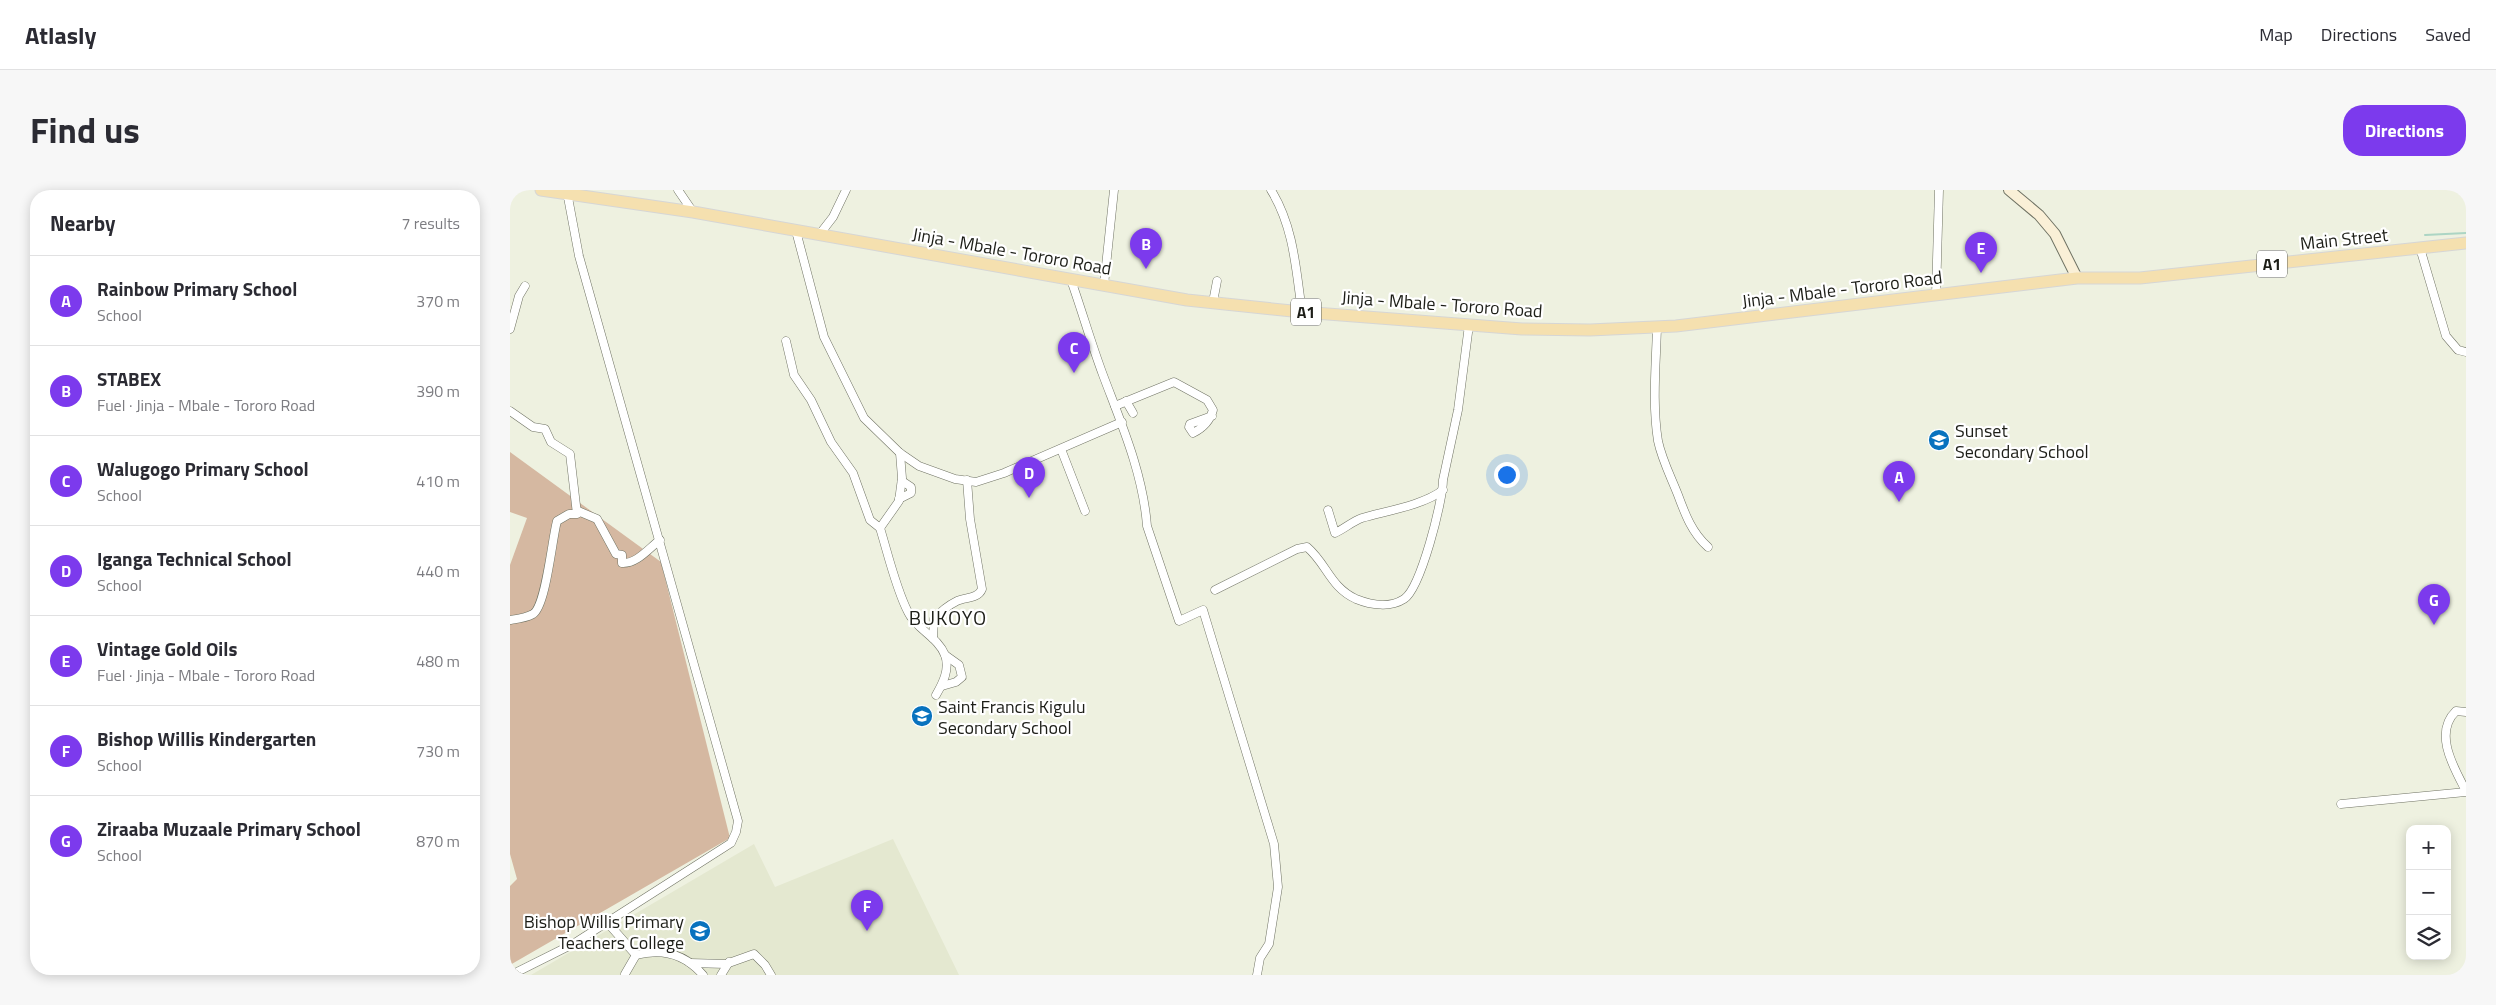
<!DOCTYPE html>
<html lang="en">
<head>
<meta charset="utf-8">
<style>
  body { margin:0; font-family:"Titillium Web",sans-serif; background:#f7f7f7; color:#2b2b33 }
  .controls { position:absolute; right:15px; bottom:15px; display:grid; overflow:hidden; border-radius:10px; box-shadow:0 2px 12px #0003 }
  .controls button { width:45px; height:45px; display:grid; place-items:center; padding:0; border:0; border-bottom:1px solid #e1e1e2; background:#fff; color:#2b2b33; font:25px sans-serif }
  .you { position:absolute; left:996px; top:284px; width:18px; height:18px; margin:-12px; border:4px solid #fff; border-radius:50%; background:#1a73e8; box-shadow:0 0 0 8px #1a73e833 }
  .badge { display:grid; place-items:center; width:32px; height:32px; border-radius:50%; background:#7c3aed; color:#fff; font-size:16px; font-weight:700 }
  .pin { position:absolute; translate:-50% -41px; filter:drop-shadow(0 1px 2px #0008) }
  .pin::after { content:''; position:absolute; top:26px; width:18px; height:15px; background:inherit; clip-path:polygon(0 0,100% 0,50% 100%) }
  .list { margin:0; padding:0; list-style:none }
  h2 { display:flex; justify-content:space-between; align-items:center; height:65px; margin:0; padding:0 20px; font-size:21px }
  h2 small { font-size:16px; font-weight:400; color:#7c7c81 }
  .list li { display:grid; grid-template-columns:32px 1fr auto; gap:15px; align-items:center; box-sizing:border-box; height:90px; padding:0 20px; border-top:1px solid #e1e1e2 }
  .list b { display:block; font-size:19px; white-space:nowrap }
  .list p { margin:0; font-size:16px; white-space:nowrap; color:#7c7c81 }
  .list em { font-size:16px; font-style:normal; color:#7c7c81 }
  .icon { flex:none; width:28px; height:28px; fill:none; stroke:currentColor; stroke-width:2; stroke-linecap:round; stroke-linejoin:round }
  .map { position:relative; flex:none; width:1956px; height:785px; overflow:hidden; border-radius:20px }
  header { display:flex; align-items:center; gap:30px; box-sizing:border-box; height:70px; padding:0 25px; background:#fff; border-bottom:1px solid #e1e1e2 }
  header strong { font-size:24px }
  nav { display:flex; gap:28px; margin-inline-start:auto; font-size:18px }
  .intro { display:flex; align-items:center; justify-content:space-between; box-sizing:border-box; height:120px; padding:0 30px }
  h1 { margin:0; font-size:35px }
  .button { padding:12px 22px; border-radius:20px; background:#7c3aed; color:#fff; font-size:18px; font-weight:700 }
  main { display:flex; gap:30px; padding:0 30px }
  aside { flex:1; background:#fff; border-radius:20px; box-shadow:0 2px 12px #0003 }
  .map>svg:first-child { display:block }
  .built { fill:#e4e8d0 }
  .green { fill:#d5b8a1 }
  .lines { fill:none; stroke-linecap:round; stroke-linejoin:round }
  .stream { stroke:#acd5c4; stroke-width:2 }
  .minor-casing { stroke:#707364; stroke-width:9 }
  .secondary-casing { stroke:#707364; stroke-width:12 }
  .primary-casing { stroke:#d6d6d5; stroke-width:13 }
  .minor { stroke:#fff; stroke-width:8 }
  .secondary { stroke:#faf0d7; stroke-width:10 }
  .primary { stroke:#f5e0af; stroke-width:11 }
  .labels { text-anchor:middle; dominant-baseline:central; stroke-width:4.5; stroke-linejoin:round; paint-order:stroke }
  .shield { fill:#fff; stroke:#61625d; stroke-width:1 }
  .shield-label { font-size:16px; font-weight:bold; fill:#1d1e18 }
  .street-label { font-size:18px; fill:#1d1e18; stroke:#fff }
  .poi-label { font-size:18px; fill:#1d1e18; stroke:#fff; text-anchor:start }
  .quarter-label { font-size:20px; letter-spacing:1px; fill:#1d1e18; stroke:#fff }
</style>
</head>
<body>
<header>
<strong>Atlasly</strong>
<nav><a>Map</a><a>Directions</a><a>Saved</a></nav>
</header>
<div class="intro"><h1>Find us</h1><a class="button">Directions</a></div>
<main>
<aside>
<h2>Nearby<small>7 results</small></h2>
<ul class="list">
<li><span class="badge">A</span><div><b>Rainbow Primary School</b><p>School</p></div><em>370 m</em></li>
<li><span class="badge">B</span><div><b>STABEX</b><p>Fuel · Jinja - Mbale - Tororo Road</p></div><em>390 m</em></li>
<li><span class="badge">C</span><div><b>Walugogo Primary School</b><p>School</p></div><em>410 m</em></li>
<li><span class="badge">D</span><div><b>Iganga Technical School</b><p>School</p></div><em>440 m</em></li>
<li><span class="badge">E</span><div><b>Vintage Gold Oils</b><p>Fuel · Jinja - Mbale - Tororo Road</p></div><em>480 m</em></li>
<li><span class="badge">F</span><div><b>Bishop Willis Kindergarten</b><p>School</p></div><em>730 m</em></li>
<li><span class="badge">G</span><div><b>Ziraaba Muzaale Primary School</b><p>School</p></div><em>870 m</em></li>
</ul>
</aside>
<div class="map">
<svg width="1956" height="785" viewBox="0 0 1956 785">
  <rect width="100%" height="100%" fill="#eef1e0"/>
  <polygon class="built" points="383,649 449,785 21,785 244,654 265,697"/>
  <polygon class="green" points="0,262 151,372 220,648 0,775 0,696 7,689 0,664 0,375 17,328 0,322"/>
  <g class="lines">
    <polyline class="stream" points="1915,45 1956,43"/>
    <g class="minor-casing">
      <g id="minor">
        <polyline points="168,0 183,22"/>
        <path d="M761 0C784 37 786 80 792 122"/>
        <polyline points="286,41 314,147 354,228 390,263 409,276 445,289 466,292 494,283 612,232"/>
        <polyline points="309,45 323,27 336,0"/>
        <polyline points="1910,58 1936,146 1948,160 1956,162"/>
        <path d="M561 90C572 121 581 153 593 185 611 233 633 283 637 336L669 431 693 420 764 654 768 697 759 754 750 768 747 785"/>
        <polyline points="594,95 604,0"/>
        <polyline points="1426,105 1429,0"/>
        <polyline points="703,112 707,91"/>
        <path d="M1147 137C1146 175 1142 213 1148 251 1152 270 1161 287 1168 305 1175 324 1182 343 1198 357"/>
        <polyline points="0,139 9,106 15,96"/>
        <path d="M276 151 284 185 301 210 321 252 343 283 360 330 370 338C378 364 386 399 398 422 406 439 428 447 435 465 440 479 433 493 426 505"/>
        <polyline points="616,211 623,223"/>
        <path d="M605 216 664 192 697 210 703 220C700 231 693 238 683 243L679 237 680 234 702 226"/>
        <path d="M0 221 23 237 35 239 41 252 60 264 67 324H59L47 331C42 349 36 416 23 424 16 428 7 429 0 430"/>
        <polyline points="551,259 575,321"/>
        <polyline points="389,309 401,303 401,297 392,291"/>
        <path d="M818 320 825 343C834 339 843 331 852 328 876 321 914 315 933 300"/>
        <path d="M68 321 87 329 106 364 112 365V373C127 374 139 358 150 350"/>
        <polyline points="370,338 389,311 392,288 390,263"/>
        <path d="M705 400 787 359 797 357C817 374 820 397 846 409 861 415 880 418 894 409 911 398 933 310 933 290L948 220 959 135"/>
        <path d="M423 448 424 429C431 421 437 416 447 411 455 407 468 409 472 399L460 329 457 290"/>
        <polyline points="432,496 446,492 452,487 449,475 435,465"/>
        <path d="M1956 522 1946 521C1923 543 1944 578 1956 601"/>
        <polyline points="1831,614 1956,602"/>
        <path d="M96 731 126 765C152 758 175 764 193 785"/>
        <polyline points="180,773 216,774 244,764 255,775 261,785"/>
        <polyline points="115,784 126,765"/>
        <polyline points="1,785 63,754 221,653 226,642 228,631 69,66 57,2"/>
        <polyline points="211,785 219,772"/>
      </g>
    </g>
    <g class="secondary-casing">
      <polyline id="secondary" points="1499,0 1529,25 1545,44 1567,88"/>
    </g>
    <g class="primary-casing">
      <polyline id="primary" points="31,0 183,22 677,110 792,122 1012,139 1080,140 1166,136 1567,88 1630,88 1956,53"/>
    </g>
    <use href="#minor" class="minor"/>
    <use href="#secondary" class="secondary"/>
    <use href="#primary" class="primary"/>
  </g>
  <defs>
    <g id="school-disc" transform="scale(1.125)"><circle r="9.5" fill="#0872be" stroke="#fff"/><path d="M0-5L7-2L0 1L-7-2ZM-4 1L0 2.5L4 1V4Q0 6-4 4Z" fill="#fff"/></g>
  </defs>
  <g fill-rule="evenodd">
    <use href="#school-disc" x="1429" y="250"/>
    <use href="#school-disc" x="412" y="526"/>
    <use href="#school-disc" x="190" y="741"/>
  </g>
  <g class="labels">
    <g class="shield">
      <rect x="1747" y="60.5" width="30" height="27" rx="4"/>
      <rect x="781" y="108.5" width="30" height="27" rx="4"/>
    </g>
    <g class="shield-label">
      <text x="1762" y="74">A1</text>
      <text x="796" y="122">A1</text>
    </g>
    <g class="street-label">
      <text transform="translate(1834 49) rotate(-6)">Main Street</text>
      <text transform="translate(502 61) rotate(10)">Jinja - Mbale - Tororo Road</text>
      <text transform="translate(1332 99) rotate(-7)">Jinja - Mbale - Tororo Road</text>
      <text transform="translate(932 114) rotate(4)">Jinja - Mbale - Tororo Road</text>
    </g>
    <g class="poi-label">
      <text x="1445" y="240">Sunset<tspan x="1445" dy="21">Secondary School</tspan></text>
      <text x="428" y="516">Saint Francis Kigulu<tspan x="428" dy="21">Secondary School</tspan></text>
      <text x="174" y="731" text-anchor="end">Bishop Willis Primary<tspan x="174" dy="21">Teachers College</tspan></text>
    </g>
    <g class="quarter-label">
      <text x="438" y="427">BUKOYO</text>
    </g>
  </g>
</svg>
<div class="controls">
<button>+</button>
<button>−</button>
<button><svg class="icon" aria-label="layers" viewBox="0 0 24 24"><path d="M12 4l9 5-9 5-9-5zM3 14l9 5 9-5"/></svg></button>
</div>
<div class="you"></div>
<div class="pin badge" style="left:1389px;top:312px">A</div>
<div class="pin badge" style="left:636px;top:79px">B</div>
<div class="pin badge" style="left:564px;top:183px">C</div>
<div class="pin badge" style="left:519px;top:308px">D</div>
<div class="pin badge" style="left:1471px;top:83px">E</div>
<div class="pin badge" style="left:357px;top:741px">F</div>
<div class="pin badge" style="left:1924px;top:435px">G</div>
</div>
</main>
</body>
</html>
